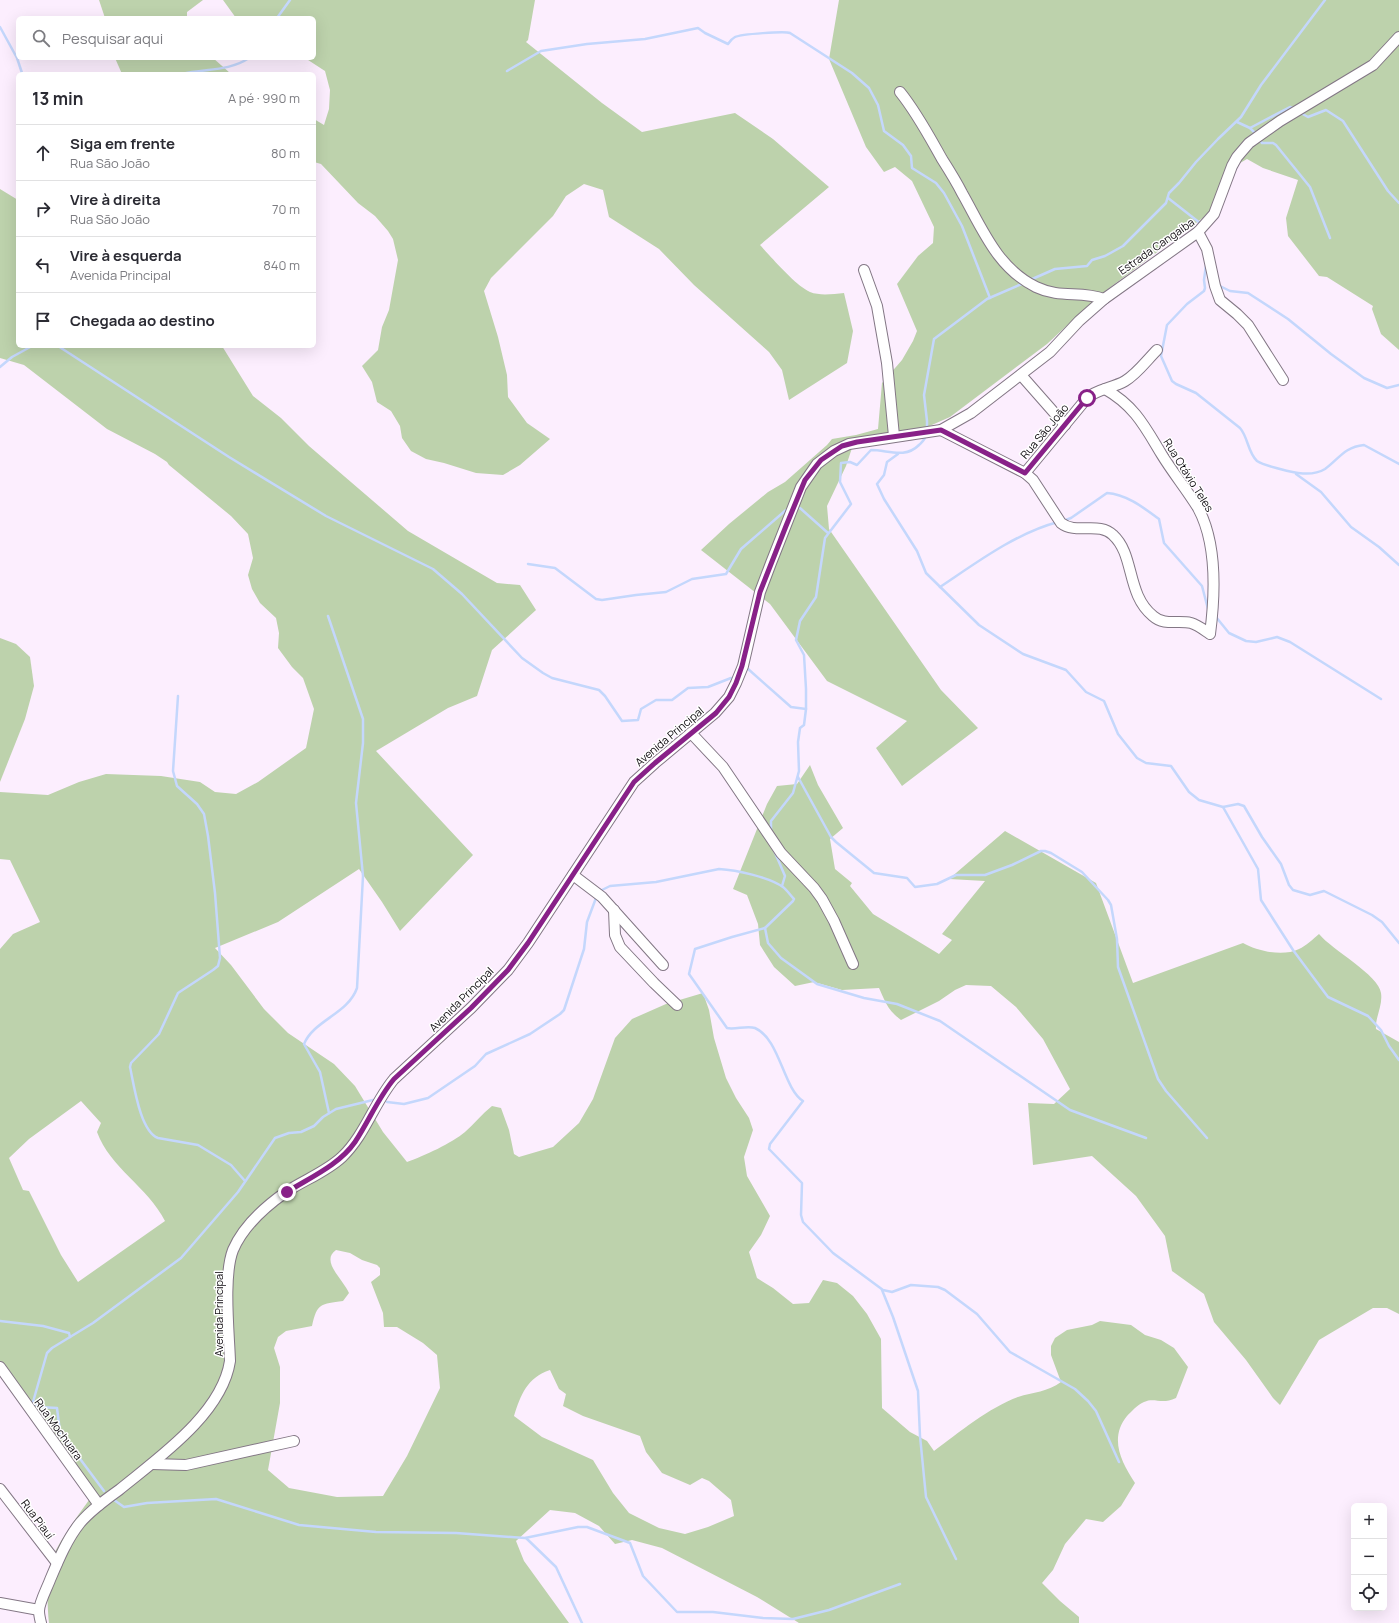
<!DOCTYPE html>
<html lang="pt">
<head>
<meta charset="utf-8">
<style>
  body { margin:0; font-family:Manrope,sans-serif; background:#f2f2f3; color:#2b2b33 }
  .controls { position:absolute; right:12px; bottom:12px; display:grid; overflow:hidden; border-radius:6px; box-shadow:0 4px 16px #0002 }
  .controls button { width:36px; height:36px; display:grid; place-items:center; padding:0; border:0; border-bottom:1px solid #e1e1e2; background:#fff; color:#2b2b33; font:20px sans-serif }
  .stop { position:absolute; width:12px; height:12px; margin:-9px; border:3px solid #882188; border-radius:50%; background:#fff }
  .stop.end { background:#882188; border-color:#fff; box-shadow:0 1px 4px #0008 }
  .list { margin:0; padding:0; list-style:none }
  h2 { display:flex; justify-content:space-between; align-items:center; height:52px; margin:0; padding:0 16px; font-size:17px }
  h2 small { font-size:13px; font-weight:400; color:#7c7c81 }
  .list li { display:grid; grid-template-columns:26px 1fr auto; gap:12px; align-items:center; box-sizing:border-box; height:56px; padding:0 16px; border-top:1px solid #e1e1e2 }
  .list b { display:block; font-size:15px; white-space:nowrap }
  .list p { margin:0; font-size:13px; white-space:nowrap; color:#7c7c81 }
  .list em { font-size:13px; font-style:normal; color:#7c7c81 }
  .icon { flex:none; width:22px; height:22px; fill:none; stroke:currentColor; stroke-width:2; stroke-linecap:round; stroke-linejoin:round }
  .map { position:relative; flex:none; width:1399px; height:1623px; overflow:hidden }
  .search { position:absolute; background:#fff; box-shadow:0 4px 16px #0002; left:16px; top:16px; width:300px; height:44px; display:flex; align-items:center; gap:10px; box-sizing:border-box; padding:0 14px; border-radius:6px; color:#7c7c81; font-size:15px }
  .panel { position:absolute; background:#fff; box-shadow:0 4px 16px #0002; left:16px; top:72px; width:300px; height:276px; border-radius:6px }
  .map>svg:first-child { display:block }
  .green { fill:#bdd2ac; fill-rule:evenodd }
  .lines { fill:none; stroke-linecap:round; stroke-linejoin:round }
  .stream { stroke:#c4d7fc; stroke-width:2.5 }
  .minor-casing { stroke:#837785; stroke-width:12 }
  .minor { stroke:#fff; stroke-width:10 }
  .route { stroke:#882188; stroke-width:5 }
  .labels { text-anchor:middle; dominant-baseline:central; stroke-width:3; stroke-linejoin:round; paint-order:stroke }
  .street-label { font-size:11px; fill:#100c11; stroke:#fff }
</style>
</head>
<body>
<div class="map">
<svg width="1399" height="1623" viewBox="0 0 1399 1623">
  <rect width="100%" height="100%" fill="#fceefe"/>
  <g class="green">
    <polygon points="99,0 203,0 187,12 187,18 105,18"/>
    <path d="M223 0H535L528 40 526 42 602 103 642 132 735 113 773 139 829 187 760 245C772 258 795 285 810 292 820 296 833 294 844 293L853 331 847 363 789 400 782 370 769 352 694 285 659 249 609 217 603 190 584 184 566 196 553 216 491 278 484 291 498 337 507 375 508 397 527 423 550 439 520 465 503 475 476 473 444 463 426 459 411 451 402 438 400 426 391 411 377 402 372 382 362 366 378 350 382 327 389 310 398 260 393 239 388 231 375 216 358 203 321 164 314 162V119L324 125 329 109 330 90 325 71 305 58H314V18H236Z"/>
    <polygon points="839,0 1399,0 1399,350 1381,334 1372,309 1373,306 1327,277 1319,276 1288,236 1286,218 1298,180 1263,168 1247,159 1228,170 1208,214 1100,295 1047,344 950,417 925,428 913,440 852,448 846,466 827,506 829,529 941,690 978,728 902,786 876,748 907,721 827,681 770,604 701,550 729,524 768,492 785,482 827,445 832,439 856,435 878,429 882,383 902,360 913,341 917,331 897,284 918,256 933,243 934,227 912,181 895,167 884,172 866,147 829,59"/>
    <polygon points="115,58 213,58 230,73 234,74 122,74"/>
    <path d="M0 189 18 200V346H222L253 396 281 418 309 446 408 531 497 583 520 585 536 610 492 650 477 696 448 708 376 751 473 855 400 931 382 902 359 869 278 922 215 948 231 965 264 1009 288 1033 334 1064 355 1086 383 1132 407 1162C424 1156 452 1143 465 1132 474 1124 482 1114 492 1106L501 1108 509 1130 514 1154 519 1157 553 1147 579 1123 593 1099 615 1038 632 1019 666 1004 703 993 709 1010 714 1038 726 1078 736 1098 749 1118 753 1130 744 1157 747 1176 770 1216 761 1235 749 1252 757 1278 773 1288 793 1304 809 1303 823 1280 837 1283 853 1296 867 1314 881 1339 882 1408 910 1432 927 1441 934 1451C958 1433 990 1407 1018 1397 1033 1392 1048 1392 1061 1382L1051 1355V1346L1055 1338 1067 1330 1092 1325 1100 1321 1131 1325 1145 1335 1161 1340 1174 1348 1188 1367 1176 1398C1161 1405 1155 1397 1144 1402 1137 1405 1132 1411 1127 1416 1109 1438 1121 1462 1135 1483L1121 1506 1103 1522 1086 1519 1065 1544 1053 1570 1042 1583 1060 1601 1079 1617V1623H799L757 1597 662 1548 632 1540 615 1544 599 1526 575 1513 550 1510 516 1541 524 1561 569 1623H49C47 1606 47 1582 50 1565 55 1544 83 1510 95 1491L0 1366V949L13 934 40 922 10 860 0 859V792L48 795 79 782 106 774 161 776 200 782 215 792 236 794 258 782 306 748 314 709 303 678 292 667 278 648 279 633 276 618 260 603 252 589 248 575 253 558 248 534 231 516 169 465 167 462 155 454 107 429 24 365 0 358ZM81 1101 101 1123 97 1132C110 1168 148 1187 165 1221L78 1282 61 1255 29 1191 23 1190 9 1158 29 1139ZM336 1250 350 1253 362 1260 377 1265 380 1268V1275L371 1282 383 1313 384 1327H397L423 1343 437 1355 440 1388 407 1456 383 1496 337 1497 289 1488 268 1470 280 1403V1367L274 1348 278 1337 286 1331 312 1326C317 1303 321 1304 343 1301L349 1293C343 1279 320 1261 336 1250ZM550 1370 559 1389 566 1394 563 1406 583 1416 640 1436 646 1452 662 1473 690 1485 702 1478 709 1481 731 1500 734 1516 708 1527 685 1534 659 1528 629 1513 613 1493 593 1460 542 1437 514 1416C521 1394 527 1378 550 1370Z"/>
    <polygon points="0,638 16,644 30,657 34,686 25,719 0,782"/>
    <path d="M810 765 818 785 843 828 830 839 835 869 852 883 850 886 873 914 939 954 952 940 942 934 985 881 949 879 1005 831 1096 883 1133 983 1243 943C1257 951 1283 957 1299 949 1306 946 1313 939 1319 934 1332 950 1379 975 1381 993 1383 1006 1375 1017 1376 1029L1399 1042V1314L1387 1308H1373L1319 1340 1280 1405 1273 1398 1246 1360 1214 1322 1204 1294 1172 1271 1165 1236 1136 1196 1092 1156 1033 1165 1028 1103 1054 1104 1070 1089 1043 1039 1016 1007 991 986 966 985 955 990 939 1001 901 1020C887 1009 886 1003 879 988L842 990 814 982 795 986 774 967 760 945 758 924 747 895 733 889 767 804 777 786 797 784Z"/>
  </g>
  <g class="lines">
    <g class="stream">
      <polyline points="277,18 290,0"/>
      <polyline points="0,27 17,58 22,73"/>
      <path d="M507 71 541 51 587 44 645 39 698 28 705 33 728 44C730 41 733 38 735 37 741 34 785 31 790 33L852 73 869 88 878 105 884 131 903 145 911 156 912 168 936 183 944 193 962 226 990 298"/>
      <path d="M182 74C205 68 228 72 249 58"/>
      <polyline points="1299,112 1308,117 1326,110 1343,121 1388,191 1399,203"/>
      <polyline points="1237,122 1250,128 1256,134"/>
      <polyline points="1250,128 1290,107 1295,109"/>
      <polyline points="1259,139 1262,143 1273,143 1276,145 1310,187 1330,238"/>
      <polyline points="1168,198 1200,223 1201,225"/>
      <path d="M1206 265 1204 280 1205 288 1204 291 1187 304 1167 325 1161 356 1172 381 1176 384 1196 393 1240 428C1248 437 1248 453 1257 461 1263 465 1273 467 1280 469 1294 473 1312 477 1325 469 1339 459 1344 447 1364 445L1399 464"/>
      <polyline points="1030,280 1055,269 1087,266 1092,260 1105,256 1123,246 1166,203 1169,193 1179,183 1196,162 1218,139 1241,117 1261,85 1325,0"/>
      <polyline points="1218,285 1230,291 1248,293 1288,319 1331,354 1364,378 1387,388 1399,385"/>
      <polyline points="58,346 229,457 326,516 433,569 462,594 522,658 543,673 552,678 599,690 605,696 622,721 638,720 641,709 656,700 672,700 688,688 708,687 731,678"/>
      <polyline points="0,367 12,357 32,346"/>
      <polyline points="927,430 927,421 924,395 934,339 987,299 1024,283"/>
      <polyline points="898,454 887,462 884,475 877,484 884,499 917,551 926,573 979,625 1023,654 1066,670 1086,692 1104,701 1118,734 1137,758 1146,763 1171,766 1189,792 1199,800 1223,807 1238,804 1244,806 1262,837 1281,864 1289,885 1293,890 1310,895 1324,891 1372,915 1382,922 1399,943"/>
      <polyline points="1296,474 1321,492 1351,527 1379,547 1399,565"/>
      <polyline points="800,508 828,533"/>
      <path d="M1063 521 1071 518 1107 493C1126 494 1144 508 1159 519L1164 543 1202 586 1208 609"/>
      <polyline points="528,564 555,568 596,599 602,600 636,595 666,592 692,579 726,574 741,549 786,510"/>
      <path d="M940 587C976 563 1016 533 1058 522"/>
      <path d="M328 616 363 719V743L356 803 363 876 357 988C348 1014 314 1020 304 1044L320 1072 329 1113"/>
      <polyline points="1216,617 1229,633 1246,641 1256,642 1277,637 1290,642 1381,699"/>
      <polyline points="747,668 791,707 806,709"/>
      <path d="M178 696 173 771 177 786 197 804 204 814 208 836 215 893 220 958 218 966 213 970 178 993 159 1034 131 1063 130 1067C134 1085 140 1131 158 1138L198 1145 231 1165 245 1181"/>
      <polyline points="798,777 831,837 836,842 874,873 907,878 915,887 937,884 956,875 985,875 1012,865 1041,851 1045,851 1051,853 1082,872 1108,900 1111,905 1117,939 1118,967 1158,1079 1166,1091 1207,1138"/>
      <polyline points="1223,807 1258,869 1261,900 1293,950 1328,997 1368,1016 1381,1030 1389,1046 1399,1060"/>
      <path d="M771 831V821L793 793 799 771 798 742 800 728 804 725 806 709V689L804 655 796 640 800 621 816 597 825 538 851 504 840 482 841 463 850 462 857 465 871 450C888 450 905 459 919 445 922 442 925 440 926 435"/>
      <polyline points="773,848 785,876 782,886"/>
      <path d="M600 891 610 886 656 882 719 869C736 870 769 877 783 887 787 890 790 895 794 899L793 901 765 928 732 937 695 949 689 974 727 1028C735 1030 747 1025 755 1028 780 1039 783 1088 803 1101L770 1144 769 1149 802 1183 801 1215 803 1222 833 1253 883 1290 892 1292 911 1285 938 1287 945 1290 977 1314 1010 1352 1075 1389 1088 1401 1096 1411 1119 1462"/>
      <polyline points="765,928 768,943 781,958 817,984 864,998 897,1004 940,1021 1070,1110 1146,1138"/>
      <polyline points="387,1102 404,1104 428,1098 475,1066 486,1054 530,1034 560,1014 564,1010 584,949 587,922 596,898"/>
      <polyline points="882,1290 893,1317 918,1391 920,1436 926,1497 956,1559"/>
      <polyline points="0,1321 43,1326 69,1333 70,1337"/>
      <polyline points="104,1491 60,1432 57,1408 39,1407 33,1402 47,1353 52,1348 93,1323 181,1258 238,1192 275,1138 289,1133 301,1132 314,1126 323,1117 336,1109 373,1100"/>
      <polyline points="114,1500 124,1507 147,1503 216,1499 299,1525 376,1532 456,1533 525,1538 578,1527 587,1527 630,1543 643,1576 677,1612 713,1612 763,1618 793,1619 829,1610 900,1584"/>
      <polyline points="526,1538 556,1567 582,1623"/>
    </g>
    <g class="minor-casing">
      <g id="minor">
        <path d="M900 92C917 113 929 136 942 159 949 170 956 181 962 193 982 228 997 268 1036 287 1061 299 1080 290 1104 299"/>
        <polyline points="1198,232 1207,249 1215,286 1220,300 1237,314 1248,325 1283,380"/>
        <polyline points="864,270 877,306 887,363 894,436"/>
        <polyline points="1021,375 1065,425"/>
        <path d="M941 430 1025 473 1087 398C1097 389 1113 388 1125 381 1137 374 1147 360 1157 350"/>
        <path d="M1025 473 1033 480 1061 523C1076 535 1099 521 1113 535 1135 555 1126 594 1153 616 1164 626 1178 620 1191 623 1198 625 1204 630 1210 634 1215 596 1217 543 1198 508 1187 490 1173 473 1162 455 1145 427 1135 406 1105 389"/>
        <polyline points="691,733 723,767 781,853 814,888 822,899 834,921 853,964"/>
        <polyline points="573,875 602,897 663,965"/>
        <polyline points="614,910 615,935 620,947 654,983 677,1005"/>
        <polyline points="0,1367 99,1505"/>
        <polyline points="152,1464 186,1465 294,1441"/>
        <polyline points="0,1489 57,1563"/>
        <polyline points="0,1603 39,1610"/>
        <path d="M41 1623C40 1619 39 1615 39 1611 39 1603 47 1588 50 1580 58 1561 67 1539 80 1523 91 1510 105 1500 119 1490 158 1458 222 1414 230 1361 229 1332 223 1276 233 1250 243 1227 266 1206 286 1192 304 1180 326 1172 342 1157 365 1135 374 1103 394 1079L471 1008 508 970 528 943 634 782 655 763 715 713 729 697 736 683 743 666 760 592 771 563 801 487 817 464 834 451 849 444 941 430 971 413 1050 352 1079 321 1104 299 1198 232 1214 214 1232 166 1237 157 1249 143 1280 121 1373 65 1399 37"/>
      </g>
    </g>
    <use href="#minor" class="minor"/>
  </g>
  <g class="lines">
    <path class="route" d="M287 1192C311 1177 339 1165 355 1142 369 1121 378 1098 394 1079L471 1008 508 970 528 943 634 782 655 763 716 713 729 697 736 683 742 666 760 592 786 526 805 480 821 460 842 446 857 442 941 430 1025 473 1087 398"/>
  </g>
  <g class="labels">
    <g class="street-label">
      <text transform="translate(1156 246) rotate(-35)">Estrada Cangaiba</text>
      <text transform="translate(1044 431) rotate(-50)">Rua São João</text>
      <text transform="translate(1189 475) rotate(58)">Rua Otávio Teles</text>
      <text transform="translate(669 736) rotate(-40)">Avenida Principal</text>
      <text transform="translate(461 999) rotate(-45)">Avenida Principal</text>
      <text transform="translate(218 1314) rotate(-90)">Avenida Principal</text>
      <text transform="translate(59 1429) rotate(54)">Rua Mochuara</text>
      <text transform="translate(38 1519) rotate(53)">Rua Piauí</text>
    </g>
  </g>
</svg>
<div class="controls">
<button>+</button>
<button>−</button>
<button><svg class="icon" aria-label="locate" viewBox="0 0 24 24"><circle cx="12" cy="12" r="6"/><path d="M12 2v4M12 18v4M2 12h4M18 12h4"/></svg></button>
</div>
<div class="stop" style="left:1087px;top:398px"></div>
<div class="stop end" style="left:287px;top:1192px"></div>
<div class="search"><svg class="icon" aria-label="search" viewBox="0 0 24 24"><circle cx="10" cy="10" r="6"/><path d="M15 15l6 6"/></svg>Pesquisar aqui</div>
<section class="panel">
<h2>13 min<small>A pé · 990 m</small></h2>
<ul class="list">
<li><svg class="icon" aria-label="ahead" viewBox="0 0 24 24"><path d="M12 20V5M6 11l6-6 6 6"/></svg><div><b>Siga em frente</b><p>Rua São João</p></div><em>80 m</em></li>
<li><svg class="icon" aria-label="right" viewBox="0 0 24 24"><path d="M7 20v-9h11M14 6l5 5-5 5"/></svg><div><b>Vire à direita</b><p>Rua São João</p></div><em>70 m</em></li>
<li><svg class="icon" aria-label="left" viewBox="0 0 24 24"><path d="M17 20v-9H6M10 6l-5 5 5 5"/></svg><div><b>Vire à esquerda</b><p>Avenida Principal</p></div><em>840 m</em></li>
<li><svg class="icon" aria-label="arrive" viewBox="0 0 24 24"><path d="M6 21V4h12l-3 4 3 4H6"/></svg><div><b>Chegada ao destino</b></div></li>
</ul>
</section>
</div>
</body>
</html>
